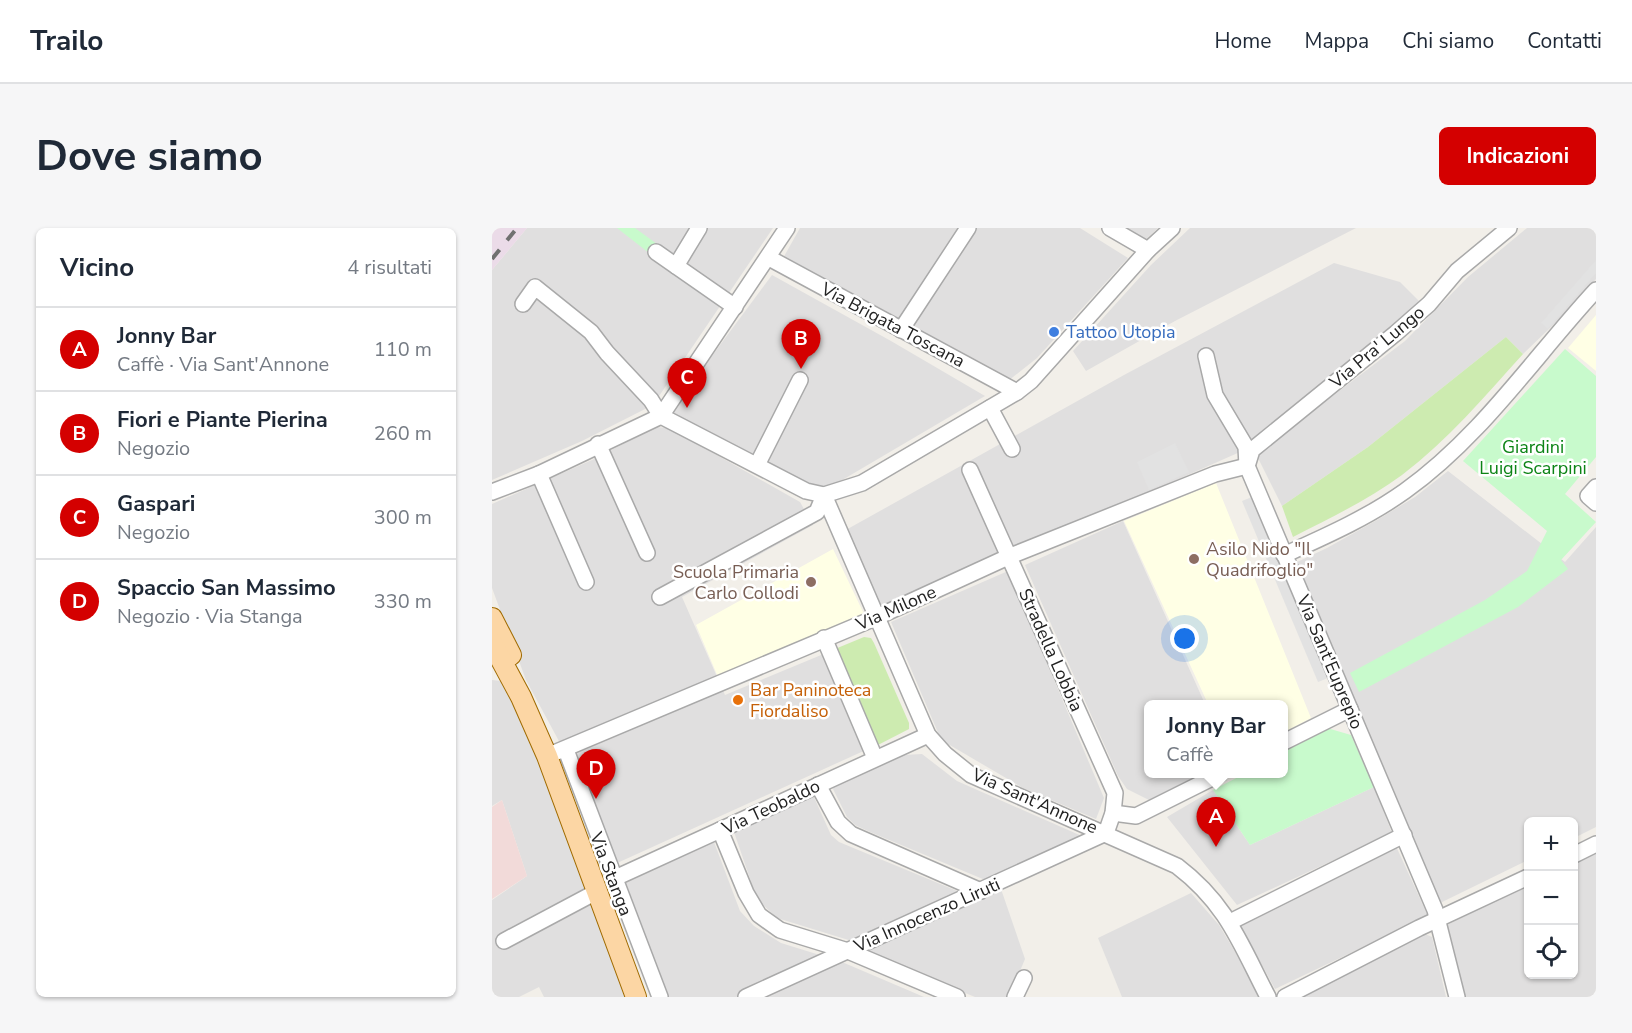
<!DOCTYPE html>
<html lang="it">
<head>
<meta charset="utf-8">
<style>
  body { margin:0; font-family:"Nunito Sans",sans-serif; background:#f6f6f7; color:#1f2937 }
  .controls { position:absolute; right:18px; bottom:18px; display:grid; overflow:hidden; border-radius:9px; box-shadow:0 2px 4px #0004 }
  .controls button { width:54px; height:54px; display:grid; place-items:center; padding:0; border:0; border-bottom:2px solid #e0e1e3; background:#fff; color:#1f2937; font:30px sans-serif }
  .you { position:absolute; left:693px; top:411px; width:21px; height:21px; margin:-15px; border:4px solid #fff; border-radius:50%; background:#1a73e8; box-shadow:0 0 0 9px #1a73e833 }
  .badge { display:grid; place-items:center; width:39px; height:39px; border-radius:50%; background:#d40000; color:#fff; font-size:20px; font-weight:700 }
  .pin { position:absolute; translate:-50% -50px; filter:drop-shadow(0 2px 3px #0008) }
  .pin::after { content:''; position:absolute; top:32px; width:21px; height:18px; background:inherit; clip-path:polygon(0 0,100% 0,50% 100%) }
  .popup { position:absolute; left:652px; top:472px; width:144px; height:78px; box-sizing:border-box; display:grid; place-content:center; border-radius:9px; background:#fff; filter:drop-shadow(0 2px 4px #0005); font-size:20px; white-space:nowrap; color:#747a83 }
  .popup b { font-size:22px; color:#1f2937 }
  .popup::after { content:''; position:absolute; left:50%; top:100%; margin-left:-12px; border:12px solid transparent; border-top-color:#fff }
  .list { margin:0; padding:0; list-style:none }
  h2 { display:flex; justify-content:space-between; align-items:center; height:78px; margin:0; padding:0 24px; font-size:26px }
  h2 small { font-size:20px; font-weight:400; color:#747a83 }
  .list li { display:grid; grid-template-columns:39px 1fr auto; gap:18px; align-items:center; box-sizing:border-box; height:84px; padding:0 24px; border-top:2px solid #e0e1e3 }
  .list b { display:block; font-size:22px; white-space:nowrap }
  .list p { margin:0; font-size:20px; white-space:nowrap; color:#747a83 }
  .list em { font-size:20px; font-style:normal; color:#747a83 }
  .icon { flex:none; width:33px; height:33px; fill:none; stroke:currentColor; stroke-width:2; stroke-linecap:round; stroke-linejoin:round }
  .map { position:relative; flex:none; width:1104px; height:769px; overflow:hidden; border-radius:9px }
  header { display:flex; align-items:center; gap:36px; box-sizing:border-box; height:84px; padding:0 30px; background:#fff; border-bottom:2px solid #e0e1e3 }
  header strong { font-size:28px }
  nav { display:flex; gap:33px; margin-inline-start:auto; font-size:21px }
  .intro { display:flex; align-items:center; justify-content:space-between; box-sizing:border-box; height:144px; padding:0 36px }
  h1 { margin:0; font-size:42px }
  .button { padding:15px 27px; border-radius:9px; background:#d40000; color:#fff; font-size:21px; font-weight:700 }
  main { display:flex; gap:36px; padding:0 36px }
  aside { flex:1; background:#fff; border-radius:9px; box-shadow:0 2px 4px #0004 }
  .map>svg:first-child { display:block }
  .residential { fill:#e0dfdf }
  .commercial { fill:#f2dad9 }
  .industrial { fill:#ebdbe8 }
  .education { fill:#ffffe5 }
  .grass { fill:#cdebb0 }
  .park { fill:#c8facc }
  .parking { fill:#e2e2e2 }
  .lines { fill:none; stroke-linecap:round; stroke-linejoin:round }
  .minor-casing { stroke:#a9a9a9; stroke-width:18 }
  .major-casing { stroke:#a06b00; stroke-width:22 }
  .minor { stroke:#fff; stroke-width:15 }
  .major { stroke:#fcd6a4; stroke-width:20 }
  .rail { stroke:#707070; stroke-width:4; stroke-dasharray:12 12; stroke-linecap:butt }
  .shop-dot { fill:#3f7fe0; stroke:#fff; stroke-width:2 }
  .education-dot { fill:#8d6e63; stroke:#fff; stroke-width:2 }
  .food-dot { fill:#e8710a; stroke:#fff; stroke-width:2 }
  .labels { text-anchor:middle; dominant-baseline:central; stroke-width:5; stroke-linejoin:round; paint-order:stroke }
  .street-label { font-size:18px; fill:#222; stroke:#fff }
  .shop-label { font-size:18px; fill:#366cbe; stroke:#fff; text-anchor:start }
  .park-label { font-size:18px; fill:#0c8416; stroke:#fff }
  .education-label { font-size:18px; fill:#785e54; stroke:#fff; text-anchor:start }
  .food-label { font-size:18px; fill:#c56008; stroke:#fff; text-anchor:start }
</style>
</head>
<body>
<header>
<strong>Trailo</strong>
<nav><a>Home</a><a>Mappa</a><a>Chi siamo</a><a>Contatti</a></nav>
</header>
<div class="intro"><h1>Dove siamo</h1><a class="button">Indicazioni</a></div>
<main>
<aside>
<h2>Vicino<small>4 risultati</small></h2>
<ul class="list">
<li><span class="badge">A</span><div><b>Jonny Bar</b><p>Caffè · Via Sant'Annone</p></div><em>110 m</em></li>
<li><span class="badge">B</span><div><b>Fiori e Piante Pierina</b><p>Negozio</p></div><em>260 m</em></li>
<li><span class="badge">C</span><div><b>Gaspari</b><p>Negozio</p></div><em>300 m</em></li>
<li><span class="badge">D</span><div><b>Spaccio San Massimo</b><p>Negozio · Via Stanga</p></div><em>330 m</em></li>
</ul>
</aside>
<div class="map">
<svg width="1104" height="769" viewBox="0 0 1104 769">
  <rect width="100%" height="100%" fill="#f2efe9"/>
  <g class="residential">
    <polygon points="35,0 281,0 161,177 90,213 0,252 0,42"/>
    <polygon points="308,0 467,0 406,92 290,32"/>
    <polygon points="485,0 588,0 636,30 545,130 511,157 418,100"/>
    <polygon points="623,0 666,0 649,16"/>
    <polygon points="698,0 864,0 683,93 594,143 581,123 659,37"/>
    <polygon points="1035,0 1104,0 1104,51 1082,77 1031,126 1014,109 876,219 790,278 764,226 913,113 976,49"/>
    <polygon points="842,35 908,54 928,74 901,99 799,179 748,224 387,383 352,303 632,147"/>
    <polygon points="280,47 399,113 493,168 323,268 179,183"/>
    <polygon points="164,199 177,200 308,274 321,297 190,369 233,467 334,425 376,521 123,636 68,515 34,452 0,360 0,276 100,232"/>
    <polygon points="956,243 1073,334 1104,299 1104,599 1082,610 1082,594 1036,594 1036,632 944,677 916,600 864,484 803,335 835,320 885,292 923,269"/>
    <polygon points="631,293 713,476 656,476 656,546 711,546 657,572 635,561 626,548 533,337"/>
    <polygon points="516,343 612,570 604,591 531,560 456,516 447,507 399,394"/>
    <polygon points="0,452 17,454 134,769 52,769 47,759 27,769 0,769 0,672 35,648 10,572 0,578"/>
    <polygon points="430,526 465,553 592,609 498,654 378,604 363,597 355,589 340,559 412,527"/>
    <polygon points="882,559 900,605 745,677 675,589 721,562 758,617"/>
    <polygon points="321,567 339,607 347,614 470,665 363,714 285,690 265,671 242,604"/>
    <polygon points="222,614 248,683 262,698 289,715 331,728 244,769 173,769 129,657"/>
    <polygon points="903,616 936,688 783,761 747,695"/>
    <polygon points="1104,624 1104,769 973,769 953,698 1036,657 1036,746 1082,746 1082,635"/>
    <polygon points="509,661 533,731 517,769 483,769 373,724"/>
    <polygon points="699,665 727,697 755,744 766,769 630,769 606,710"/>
    <polygon points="933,706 940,709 954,769 807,769"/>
    <polygon points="350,734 432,769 273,769"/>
  </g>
  <polygon class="commercial" points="10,572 35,648 0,671 0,579"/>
  <polygon class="industrial" points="0,0 35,0 0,42"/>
  <g class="education">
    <polygon points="1104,87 1104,143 1076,120"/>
    <polygon points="724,255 819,490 792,504 792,476 716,476 632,293"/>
    <polygon points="341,321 372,386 226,449 204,397"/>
  </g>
  <g class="grass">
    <path d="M1014 109 1031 126C993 168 956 212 910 247 876 272 838 290 801 309L790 278 876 219Z"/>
    <polygon points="372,409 379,410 382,415 417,495 417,501 384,518 343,421"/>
  </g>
  <g class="park">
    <polygon points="125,0 143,0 165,16 157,25"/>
    <polygon points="1073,121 1104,148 1104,229 1073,266 1104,294 1069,332 1076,341 1026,379 867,464 858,445 993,372 1035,343 1055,303 971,233"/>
    <polygon points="835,500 859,507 882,559 758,617 721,562 752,546 792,546 792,524"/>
  </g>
  <g class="parking">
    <polygon points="1104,32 1104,45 1056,101 1049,95"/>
    <polygon points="683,215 697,244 657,262 645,234"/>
    <polygon points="760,269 836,450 826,454 750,273"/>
  </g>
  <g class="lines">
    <g class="minor-casing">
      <g id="minor">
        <polyline points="618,0 656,22"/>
        <polyline points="164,24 243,79"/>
        <polyline points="277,30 525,164"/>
        <polyline points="184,38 207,0"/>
        <polyline points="31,76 43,59 99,104 115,125 159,172 169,188"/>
        <polyline points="409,102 476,0"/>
        <polyline points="714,128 723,167 754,219 755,238 943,682 965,769"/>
        <polyline points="498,180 520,221"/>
        <polyline points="169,188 314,263 332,267 370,255 525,164 539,153 656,22 680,0"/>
        <polyline points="169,188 295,0"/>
        <polyline points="106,216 155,325"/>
        <polyline points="756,235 760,222 904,105 937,76 965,43 1017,0"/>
        <polyline points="265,237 308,152"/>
        <polyline points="478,242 623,565 621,585 614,605"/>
        <polyline points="47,246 94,354"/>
        <polyline points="1104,259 1096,268 1104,275"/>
        <polyline points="0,264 47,246 169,188"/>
        <path d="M332 267 436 507 453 526 479 547 685 638C735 676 748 715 776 769"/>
        <path d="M792 327C834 308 875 290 913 263 989 209 1042 129 1104 62"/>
        <polyline points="168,369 325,284 332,267"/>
        <polyline points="332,410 383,530"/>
        <polyline points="792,514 858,481"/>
        <polyline points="74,522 168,769"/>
        <polyline points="55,528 383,390 516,329 723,246 755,238"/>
        <polyline points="326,557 346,594 359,606 489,663"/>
        <polyline points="621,585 644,588 728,546"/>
        <polyline points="228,602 254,665 267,687 288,702 356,723 465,769"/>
        <polyline points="1082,627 1104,616"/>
        <polyline points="121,651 436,507"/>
        <polyline points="738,694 912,607"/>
        <polyline points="12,713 106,663"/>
        <polyline points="254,769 614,605"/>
        <polyline points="523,769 532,750"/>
        <polyline points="793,769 927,700 1036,649"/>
      </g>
    </g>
    <g class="major-casing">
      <g id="major">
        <polyline points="0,390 19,427"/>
        <polyline points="0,415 29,469 55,528 144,769"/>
      </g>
    </g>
    <use href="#minor" class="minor"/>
    <use href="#major" class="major"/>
    <polyline class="rail" points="0,31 25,0"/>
  </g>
  <circle class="shop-dot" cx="562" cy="104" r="6"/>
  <g class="education-dot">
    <circle cx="702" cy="331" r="6"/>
    <circle cx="319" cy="354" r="6"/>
  </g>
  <circle class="food-dot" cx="246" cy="472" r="6"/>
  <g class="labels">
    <g class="street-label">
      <text transform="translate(401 97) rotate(28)">Via Brigata Toscana</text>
      <text transform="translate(885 119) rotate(-40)">Via Pra' Lungo</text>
      <text transform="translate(404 380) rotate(-24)">Via Milone</text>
      <text transform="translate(559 422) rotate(66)">Stradella Lobbia</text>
      <text transform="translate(838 434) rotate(67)">Via Sant'Euprepio</text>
      <text transform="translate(543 573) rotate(24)">Via Sant'Annone</text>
      <text transform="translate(279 579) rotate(-25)">Via Teobaldo</text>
      <text transform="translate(119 646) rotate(69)">Via Stanga</text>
      <text transform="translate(435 687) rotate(-24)">Via Innocenzo Liruti</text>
    </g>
    <g class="shop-label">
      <text x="574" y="104">Tattoo Utopia</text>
    </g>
    <g class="park-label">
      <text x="1041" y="219">Giardini<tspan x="1041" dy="21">Luigi Scarpini</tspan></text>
    </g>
    <g class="education-label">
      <text x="714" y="321">Asilo Nido "Il<tspan x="714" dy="21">Quadrifoglio"</tspan></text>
      <text x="307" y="344" text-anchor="end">Scuola Primaria<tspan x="307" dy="21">Carlo Collodi</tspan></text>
    </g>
    <g class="food-label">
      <text x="258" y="462">Bar Paninoteca<tspan x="258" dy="21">Fiordaliso</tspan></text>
    </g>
  </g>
</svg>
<div class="controls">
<button>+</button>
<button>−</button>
<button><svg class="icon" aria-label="locate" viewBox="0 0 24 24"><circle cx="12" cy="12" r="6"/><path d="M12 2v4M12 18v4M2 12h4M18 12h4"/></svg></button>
</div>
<div class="you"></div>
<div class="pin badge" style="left:724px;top:619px">A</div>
<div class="popup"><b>Jonny Bar</b>Caffè</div>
<div class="pin badge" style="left:309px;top:141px">B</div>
<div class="pin badge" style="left:195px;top:180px">C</div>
<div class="pin badge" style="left:104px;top:571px">D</div>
</div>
</main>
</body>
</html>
